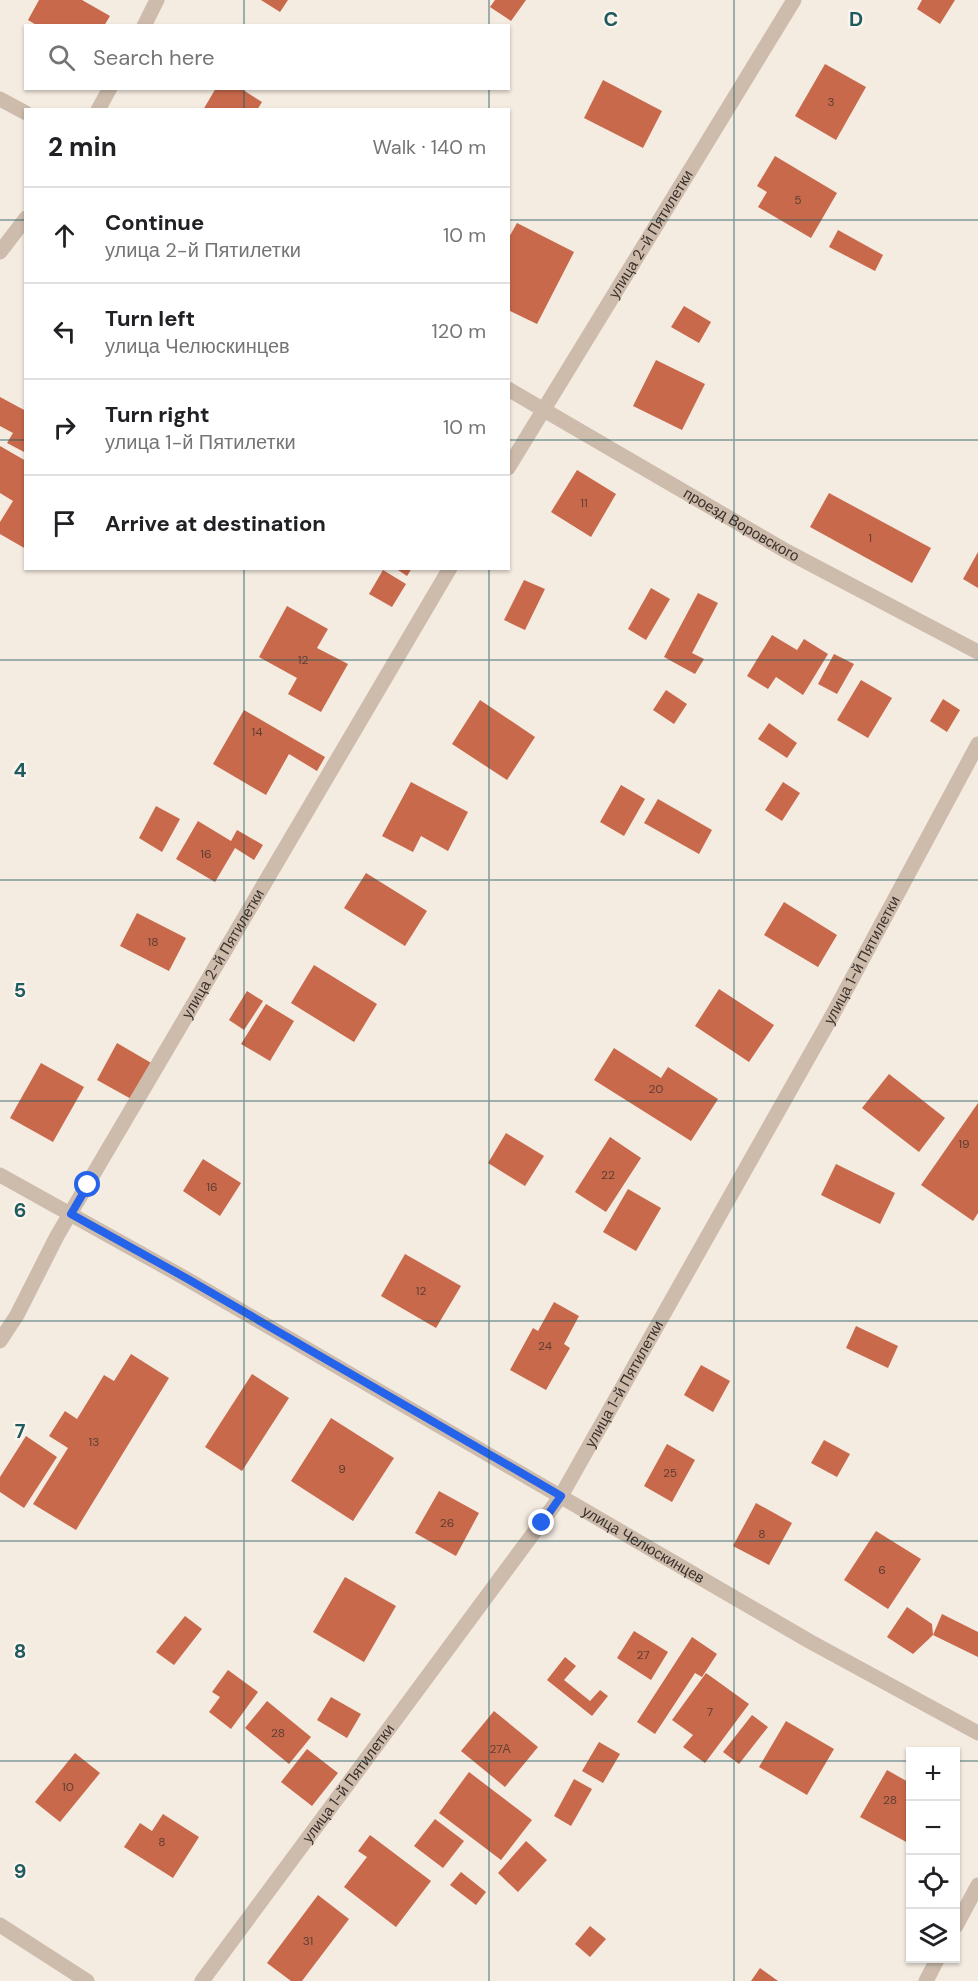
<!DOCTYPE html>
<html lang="en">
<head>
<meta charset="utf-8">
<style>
  body { margin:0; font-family:"DM Sans",sans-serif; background:#f2f2f2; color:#202124 }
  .controls { position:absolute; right:18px; bottom:18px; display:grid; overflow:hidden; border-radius:0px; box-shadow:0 2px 4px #0004 }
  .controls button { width:54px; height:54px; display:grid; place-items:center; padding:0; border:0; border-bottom:2px solid #e0e0e0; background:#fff; color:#202124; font:30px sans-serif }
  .stop { position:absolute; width:18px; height:18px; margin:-14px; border:4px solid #2563eb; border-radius:50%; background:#fff }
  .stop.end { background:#2563eb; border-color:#fff; box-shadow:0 2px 6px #0008 }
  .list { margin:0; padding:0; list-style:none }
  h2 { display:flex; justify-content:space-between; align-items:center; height:78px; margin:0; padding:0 24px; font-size:26px }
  h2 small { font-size:20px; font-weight:400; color:#757577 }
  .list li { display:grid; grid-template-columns:39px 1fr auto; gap:18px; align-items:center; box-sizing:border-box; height:96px; padding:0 24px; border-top:2px solid #e0e0e0 }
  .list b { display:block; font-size:22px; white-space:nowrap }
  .list p { margin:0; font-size:20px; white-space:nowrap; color:#757577 }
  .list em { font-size:20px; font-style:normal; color:#757577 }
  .icon { flex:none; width:33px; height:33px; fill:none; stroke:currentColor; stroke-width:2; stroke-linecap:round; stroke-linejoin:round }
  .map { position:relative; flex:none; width:978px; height:1981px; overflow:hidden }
  .search { position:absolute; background:#fff; box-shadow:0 2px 4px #0004; left:24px; top:24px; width:486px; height:66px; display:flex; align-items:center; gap:15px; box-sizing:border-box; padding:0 21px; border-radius:0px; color:#757577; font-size:22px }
  .panel { position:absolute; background:#fff; box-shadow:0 2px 4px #0004; left:24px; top:108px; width:486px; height:462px; border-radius:0px }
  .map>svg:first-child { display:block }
  .building { fill:#c8694b }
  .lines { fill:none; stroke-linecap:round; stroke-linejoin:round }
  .minor { stroke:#cdbbac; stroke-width:15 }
  .route { stroke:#2563eb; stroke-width:8 }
  .grid { fill:none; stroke:#1f5a5e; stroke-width:1.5; stroke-opacity:0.55 }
  .labels { text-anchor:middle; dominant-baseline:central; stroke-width:5; stroke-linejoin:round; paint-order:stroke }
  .number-label { font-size:12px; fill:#5e3e33 }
  .street-label { font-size:15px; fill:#3b302b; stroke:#fbf5ee }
  .grid-label { font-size:20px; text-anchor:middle; font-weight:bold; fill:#1f5a5e; stroke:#fbf5ee; stroke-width:5; stroke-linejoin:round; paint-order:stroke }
</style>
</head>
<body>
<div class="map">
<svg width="978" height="1981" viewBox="0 0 978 1981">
  <rect width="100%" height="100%" fill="#f4ebe1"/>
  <g class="building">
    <polygon points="39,0 82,0 110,16 104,26 38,26 28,20"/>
    <polygon points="261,0 288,0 280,12"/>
    <polygon points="495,0 526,0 511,21 490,7"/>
    <polygon points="922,0 955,0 940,24 917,9"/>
    <polygon points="825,64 866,87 836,140 795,116"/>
    <polygon points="603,80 662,111 643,148 584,118"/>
    <polygon points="216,88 240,88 262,102 257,110 203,110"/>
    <polygon points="775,156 837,193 811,238 758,207 767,192 757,186"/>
    <polygon points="517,223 574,252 537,324 508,310 508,239"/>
    <polygon points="838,230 883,255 875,271 829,247"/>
    <polygon points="684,306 711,322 699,343 671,327"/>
    <polygon points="656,360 705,384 682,430 633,406"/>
    <polygon points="0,397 26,411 26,453 7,443 13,433 0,426"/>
    <polygon points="0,446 26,461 26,549 0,534 0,522 13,501 0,493"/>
    <polygon points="577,470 616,494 591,537 551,512"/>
    <polygon points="829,493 931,548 912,583 810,527"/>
    <polygon points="978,552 978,588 963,579"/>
    <polygon points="395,568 412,568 407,576"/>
    <polygon points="383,570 406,584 392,607 369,594"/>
    <polygon points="524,580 545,589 525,630 504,620"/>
    <polygon points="651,588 670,599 646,640 628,629"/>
    <polygon points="698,593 718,603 692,653 704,659 695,674 664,657"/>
    <polygon points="287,606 328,629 317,648 348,664 321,712 288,694 297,678 259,657"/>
    <polygon points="772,635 797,650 804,639 828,654 803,695 776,677 768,689 747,676"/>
    <polygon points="834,654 854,664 837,694 818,684"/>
    <polygon points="861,680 892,698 868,738 837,720"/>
    <polygon points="666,690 687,704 674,724 653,710"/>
    <polygon points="943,699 960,710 947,732 930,721"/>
    <polygon points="480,700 535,737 507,780 452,744"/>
    <polygon points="244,710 325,757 317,771 289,754 266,795 213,764"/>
    <polygon points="769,723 797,743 787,758 758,739"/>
    <polygon points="411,782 468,812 448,851 421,836 413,852 382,836"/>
    <polygon points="783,782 800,793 782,821 765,810"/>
    <polygon points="621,785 645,799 624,836 600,822"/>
    <polygon points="658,799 712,830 699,854 644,823"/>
    <polygon points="156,806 180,819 162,852 139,838"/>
    <polygon points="198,821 231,841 237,830 263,845 254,860 235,848 215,882 176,859"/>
    <polygon points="366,873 427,911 405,946 344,908"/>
    <polygon points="784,902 837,935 818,967 764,935"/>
    <polygon points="137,913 186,938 169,971 120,946"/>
    <polygon points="314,965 377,1004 354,1042 291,1003"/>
    <polygon points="719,989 774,1025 749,1062 695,1026"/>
    <polygon points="247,991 263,1001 244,1030 229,1020"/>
    <polygon points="266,1004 294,1021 270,1061 241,1044"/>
    <polygon points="117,1043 153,1064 133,1100 97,1080"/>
    <polygon points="614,1048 661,1078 668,1067 718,1099 691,1141 594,1080"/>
    <polygon points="41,1063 84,1087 53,1142 10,1118"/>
    <polygon points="889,1074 945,1118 919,1152 862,1108"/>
    <polygon points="978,1103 978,1213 973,1221 921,1185"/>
    <polygon points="506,1133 544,1156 525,1186 488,1163"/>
    <polygon points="610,1137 641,1158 606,1212 575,1192"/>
    <polygon points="203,1159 241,1183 220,1216 183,1191"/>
    <polygon points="836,1164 895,1193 880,1224 821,1195"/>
    <polygon points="628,1189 661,1208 636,1251 603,1232"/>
    <polygon points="405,1254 461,1286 436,1328 381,1296"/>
    <polygon points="554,1302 579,1316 564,1344 570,1348 546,1390 510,1370 533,1328 538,1331"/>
    <polygon points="856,1326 898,1346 888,1368 846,1348"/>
    <polygon points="131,1354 169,1378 76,1530 33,1504 68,1448 49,1436 65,1411 77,1419 104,1375 114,1381"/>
    <polygon points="701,1365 730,1381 713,1412 684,1395"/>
    <polygon points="252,1374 289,1398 242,1471 205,1447"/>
    <polygon points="331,1418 394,1458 353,1521 291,1481"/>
    <polygon points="26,1436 57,1457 24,1508 0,1492 0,1477"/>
    <polygon points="824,1440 850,1454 837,1477 811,1463"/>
    <polygon points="667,1444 695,1460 672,1502 644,1486"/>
    <polygon points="439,1491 479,1513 456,1556 415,1533"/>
    <polygon points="756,1503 792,1523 769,1565 733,1546"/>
    <polygon points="876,1531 921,1559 888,1609 844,1580"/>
    <polygon points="345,1577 396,1606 364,1662 313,1632"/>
    <polygon points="907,1607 932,1624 933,1635 913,1654 887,1637"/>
    <polygon points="942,1614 978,1632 978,1657 933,1635"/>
    <polygon points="185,1616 202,1629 174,1665 156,1652"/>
    <polygon points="634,1631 668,1652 651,1680 617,1658"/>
    <polygon points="692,1637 717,1654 702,1677 695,1673 655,1734 637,1722"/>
    <polygon points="565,1657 576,1666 564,1680 590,1701 600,1690 608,1696 592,1716 547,1680"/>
    <polygon points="228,1670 258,1692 231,1729 209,1712 220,1697 212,1692"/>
    <polygon points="706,1673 749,1704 705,1763 683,1747 693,1735 672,1720"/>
    <polygon points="331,1697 361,1714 347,1738 317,1720"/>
    <polygon points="267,1701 311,1737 289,1764 245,1728"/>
    <polygon points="494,1711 538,1747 505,1787 461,1751"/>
    <polygon points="752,1715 768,1727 739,1764 723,1752"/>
    <polygon points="786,1721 834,1749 807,1795 759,1767"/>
    <polygon points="599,1742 620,1754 603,1783 582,1771"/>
    <polygon points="307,1749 338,1773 312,1806 281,1782"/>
    <polygon points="75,1753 100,1773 60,1822 35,1802"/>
    <polygon points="887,1770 910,1783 910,1844 860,1817"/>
    <polygon points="469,1772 532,1820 501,1860 439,1813"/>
    <polygon points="574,1779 592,1789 571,1826 554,1816"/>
    <polygon points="163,1814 199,1837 173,1878 124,1847 140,1823 152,1831"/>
    <polygon points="435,1819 464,1841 443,1868 414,1846"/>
    <polygon points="370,1835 431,1881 396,1927 344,1887 367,1857 358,1851"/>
    <polygon points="526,1841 547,1860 518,1892 498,1873"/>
    <polygon points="461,1872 486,1892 476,1905 450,1885"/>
    <polygon points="318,1895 349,1919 302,1981 291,1981 267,1963"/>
    <polygon points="590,1926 606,1939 590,1957 575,1944"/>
    <polygon points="760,1968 778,1981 751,1981"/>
  </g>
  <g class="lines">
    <g class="minor">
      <polyline points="144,26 157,0"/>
      <polyline points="0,99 26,113"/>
      <polyline points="98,110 110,88"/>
      <polyline points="0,252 26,218"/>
      <path id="s1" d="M508 389 786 551 978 652"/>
      <path id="s2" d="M508 468 794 0"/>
      <path id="s3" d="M0 1175 185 1278 809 1641 978 1733"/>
      <path id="s4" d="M0 1341 17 1315 57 1236 450 568"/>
      <polyline points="0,1925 87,1981"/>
      <polyline points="956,1926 978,1885"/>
      <path id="s5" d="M202 1981 561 1496 833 1014 978 744"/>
      <polyline points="926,1981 938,1958"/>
    </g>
  </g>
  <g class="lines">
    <polyline class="route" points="88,1185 71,1214 186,1278 561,1496 542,1523"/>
  </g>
  <path class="grid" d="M244 0V26M489 0V26M734 0V1981M244 88V110M489 88V110M0 220H26M508 220H978M0 440H26M508 440H978M244 568V1981M489 568V1981M0 660H978M0 880H978M0 1101H978M0 1321H978M0 1541H978M0 1761H910M956 1761H978"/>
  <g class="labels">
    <g class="number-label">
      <text x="831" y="102">3</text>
      <text x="798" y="200">5</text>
      <text x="584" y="503">11</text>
      <text x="870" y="538">1</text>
      <text x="303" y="660">12</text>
      <text x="257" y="732">14</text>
      <text x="206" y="854">16</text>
      <text x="153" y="942">18</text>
      <text x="656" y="1089">20</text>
      <text x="964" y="1144">19</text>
      <text x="608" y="1175">22</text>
      <text x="212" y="1187">16</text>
      <text x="421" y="1291">12</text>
      <text x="545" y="1346">24</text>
      <text x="94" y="1442">13</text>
      <text x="342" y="1469">9</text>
      <text x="670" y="1473">25</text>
      <text x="447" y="1523">26</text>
      <text x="762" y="1534">8</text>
      <text x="882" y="1570">6</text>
      <text x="643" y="1655">27</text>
      <text x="710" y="1712">7</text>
      <text x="278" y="1733">28</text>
      <text x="500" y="1749">27А</text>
      <text x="68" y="1787">10</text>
      <text x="890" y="1800">28</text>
      <text x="162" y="1842">8</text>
      <text x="308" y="1941">31</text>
    </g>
    <g class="street-label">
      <text stroke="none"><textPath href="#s2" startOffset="274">улица 2-й Пятилетки</textPath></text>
      <text stroke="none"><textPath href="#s1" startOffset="270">проезд Воровского</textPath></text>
      <text stroke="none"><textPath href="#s4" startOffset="447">улица 2-й Пятилетки</textPath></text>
      <text stroke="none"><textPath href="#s5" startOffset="1218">улица 1-й Пятилетки</textPath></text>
      <text stroke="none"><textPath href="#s5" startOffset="732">улица 1-й Пятилетки</textPath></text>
      <text stroke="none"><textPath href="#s3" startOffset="742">улица Челюскинцев</textPath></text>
      <text stroke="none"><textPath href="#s5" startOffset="246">улица 1-й Пятилетки</textPath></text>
    </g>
  </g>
  <g class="grid-label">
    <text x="611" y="26">C</text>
    <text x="856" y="26">D</text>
    <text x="20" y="777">4</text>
    <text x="20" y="997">5</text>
    <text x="20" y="1217">6</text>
    <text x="20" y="1438">7</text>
    <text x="20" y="1658">8</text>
    <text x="20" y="1878">9</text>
  </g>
</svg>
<div class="controls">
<button>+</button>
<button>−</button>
<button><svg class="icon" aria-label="locate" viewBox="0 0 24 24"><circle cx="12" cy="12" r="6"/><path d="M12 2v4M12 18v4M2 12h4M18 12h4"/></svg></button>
<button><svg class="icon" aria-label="layers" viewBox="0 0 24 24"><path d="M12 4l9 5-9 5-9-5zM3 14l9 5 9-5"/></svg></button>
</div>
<div class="stop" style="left:88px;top:1185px"></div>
<div class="stop end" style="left:542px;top:1523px"></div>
<div class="search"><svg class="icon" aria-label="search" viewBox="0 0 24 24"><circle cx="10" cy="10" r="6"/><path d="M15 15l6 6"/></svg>Search here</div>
<section class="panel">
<h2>2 min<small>Walk · 140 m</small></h2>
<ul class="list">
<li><svg class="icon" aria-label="ahead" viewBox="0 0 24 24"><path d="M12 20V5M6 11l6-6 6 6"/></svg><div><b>Continue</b><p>улица 2-й Пятилетки</p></div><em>10 m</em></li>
<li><svg class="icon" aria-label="left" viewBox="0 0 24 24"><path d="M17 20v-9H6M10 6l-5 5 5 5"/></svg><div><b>Turn left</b><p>улица Челюскинцев</p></div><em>120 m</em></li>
<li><svg class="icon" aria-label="right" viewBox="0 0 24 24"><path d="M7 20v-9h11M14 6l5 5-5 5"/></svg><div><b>Turn right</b><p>улица 1-й Пятилетки</p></div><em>10 m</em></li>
<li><svg class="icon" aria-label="arrive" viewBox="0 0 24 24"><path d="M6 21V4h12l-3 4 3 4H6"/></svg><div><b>Arrive at destination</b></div></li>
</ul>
</section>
</div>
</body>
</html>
